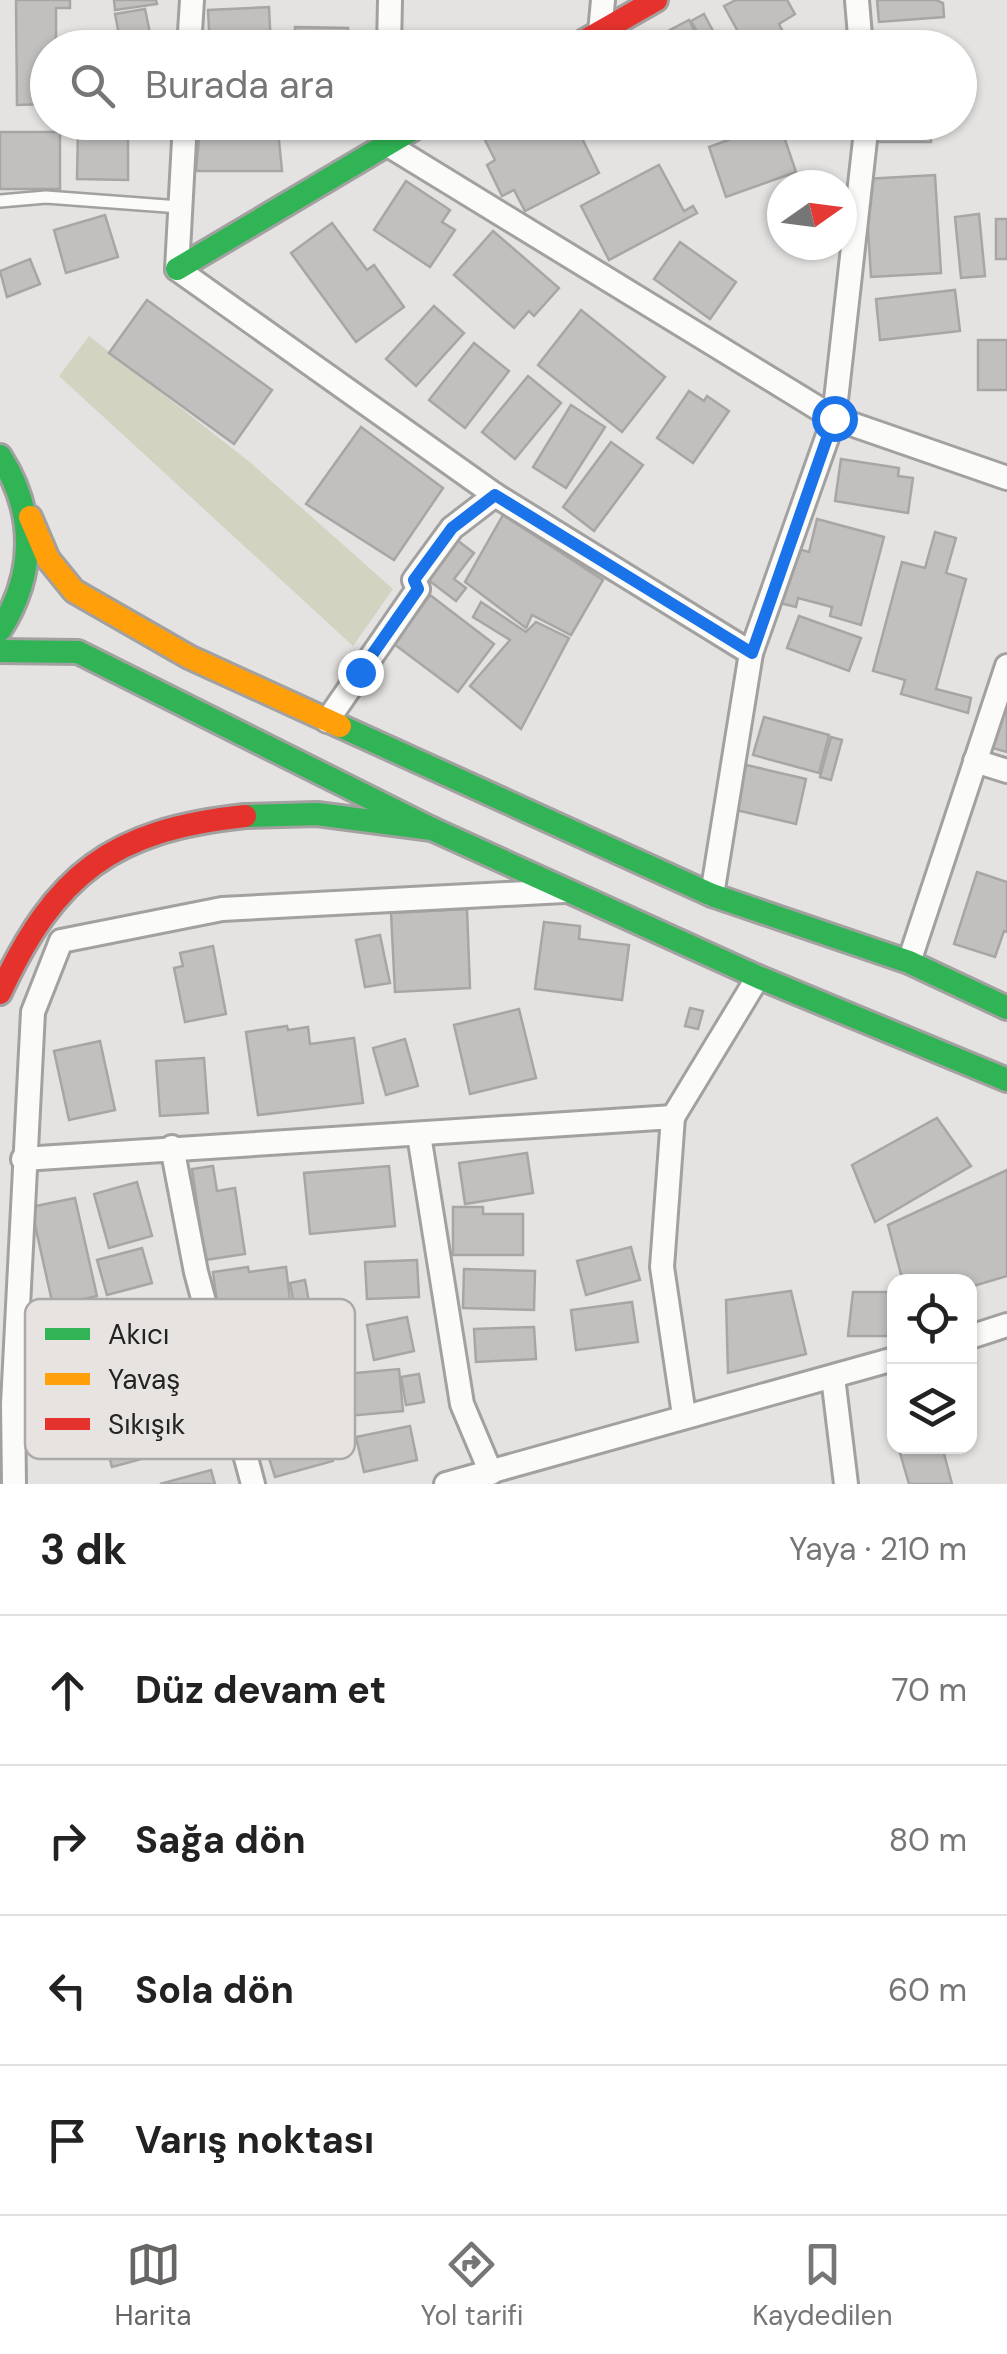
<!DOCTYPE html>
<html lang="tr">
<head>
<meta charset="utf-8">
<style>
  body { margin:0; font-family:"DM Sans",sans-serif; background:#f6f6f6; color:#222 }
  .controls { position:absolute; right:30px; bottom:30px; display:grid; overflow:hidden; border-radius:20px; box-shadow:0 2px 8px #0004 }
  .controls button { width:90px; height:90px; display:grid; place-items:center; padding:0; border:0; border-bottom:2px solid #e0e0e0; background:#fff; color:#222; font:50px sans-serif }
  .compass { position:absolute; left:767px; top:170px; width:90px; height:90px; border-radius:50%; background:#fff; box-shadow:0 2px 8px #0004; rotate:76deg }
  .stop { position:absolute; width:30px; height:30px; margin:-22px; border:8px solid #1a73e8; border-radius:50%; background:#fff }
  .stop.end { background:#1a73e8; border-color:#fff; box-shadow:0 2px 10px #0008 }
  .list { margin:0; padding:0; list-style:none }
  h2 { display:flex; justify-content:space-between; align-items:center; height:130px; margin:0; padding:0 40px; font-size:42px }
  h2 small { font-size:32px; font-weight:400; color:#767676 }
  .list li { display:grid; grid-template-columns:65px 1fr auto; gap:30px; align-items:center; box-sizing:border-box; height:150px; padding:0 40px; border-top:2px solid #e0e0e0 }
  .list b { display:block; font-size:38px; white-space:nowrap }
  .list em { font-size:32px; font-style:normal; color:#767676 }
  .icon { flex:none; width:55px; height:55px; fill:none; stroke:currentColor; stroke-width:2; stroke-linecap:round; stroke-linejoin:round }
  .map { position:relative; flex:none; width:1007px; height:1484px; overflow:hidden }
  .search { position:absolute; background:#fff; box-shadow:0 2px 8px #0004; left:30px; right:30px; top:30px; height:110px; display:flex; align-items:center; gap:25px; box-sizing:border-box; padding:0 35px; border-radius:55px; color:#767676; font-size:38px }
  .sheet { height:730px; background:#fff }
  nav { display:flex; justify-content:space-around; align-items:center; box-sizing:border-box; height:140px; border-top:2px solid #e0e0e0; background:#fff; font-size:28px; color:#767676 }
  nav a { display:grid; justify-items:center; gap:5px }
  nav .on { color:#686665 }
  .map>svg:first-child { display:block }
  .green { fill:#d2d3c1 }
  .building { fill:#c1c0bf; stroke:#a7a6a5; stroke-width:2.5 }
  .lines { fill:none; stroke-linecap:round; stroke-linejoin:round }
  .lane-casing { stroke:#a2a1a0; stroke-width:16 }
  .street-casing { stroke:#a2a1a0; stroke-width:28 }
  .fast-casing { stroke:#a2a1a0; stroke-width:28 }
  .slow-casing { stroke:#a2a1a0; stroke-width:28 }
  .jam-casing { stroke:#a2a1a0; stroke-width:28 }
  .lane { stroke:#fbfbfa; stroke-width:11 }
  .street { stroke:#fbfbfa; stroke-width:22 }
  .fast { stroke:#30b455; stroke-width:22 }
  .slow { stroke:#ff9f0a; stroke-width:22 }
  .jam { stroke:#e5322d; stroke-width:22 }
  .route { stroke:#1a73e8; stroke-width:12 }
  .key { fill:#e6e3e0; stroke:#aca9a7; stroke-width:2.5 }
  .key-label { font-size:28px; fill:#242322 }
</style>
</head>
<body>
<div class="map">
<svg width="1007" height="1484" viewBox="0 0 1007 1484">
  <rect width="100%" height="100%" fill="#e5e3e1"/>
  <polygon class="green" points="89,336 251,463 393,589 353,646 59,376"/>
  <g class="building">
    <polygon points="16,0 70,0 70,8 56,8 56,48 48,48 48,104 17,105"/>
    <polygon points="114,0 156,0 157,4 115,10"/>
    <polygon points="736,0 787,0 795,14 779,24 782,30 747,48 724,6"/>
    <polygon points="877,0 936,0 943,3 944,17 879,22"/>
    <polygon points="269,7 271,48 210,48 208,10"/>
    <polygon points="145,9 153,48 106,48 121,45 115,14"/>
    <polygon points="704,14 722,48 706,48 691,21"/>
    <polygon points="689,20 703,48 655,48 651,40"/>
    <polygon points="295,27 348,28 347,48 295,48"/>
    <polygon points="514,122 574,122 599,173 525,211 514,190 502,196 487,165 495,160 484,138"/>
    <polygon points="734,122 779,122 796,172 726,197 709,147 739,136"/>
    <rect x="871" y="122" width="60" height="20"/>
    <polygon points="200,127 278,131 282,171 196,171"/>
    <polygon points="78,129 128,130 128,180 77,179"/>
    <rect x="0" y="132" width="60" height="57"/>
    <polygon points="659,165 684,211 693,206 697,213 609,260 581,206"/>
    <polygon points="935,175 941,273 871,277 865,179"/>
    <polygon points="406,181 450,210 442,222 455,230 430,267 374,230"/>
    <polygon points="979,214 985,276 961,278 955,217"/>
    <polygon points="105,215 118,257 66,273 54,230"/>
    <rect x="996" y="219" width="11" height="40"/>
    <polygon points="332,223 367,270 374,265 404,307 356,342 291,253"/>
    <polygon points="493,231 559,288 534,316 529,311 514,328 454,275"/>
    <polygon points="680,242 736,282 710,319 654,279"/>
    <polygon points="30,259 40,284 7,297 0,271"/>
    <polygon points="955,290 960,331 880,340 876,299"/>
    <polygon points="147,300 272,390 234,444 109,353"/>
    <polygon points="434,306 464,333 416,386 386,359"/>
    <polygon points="581,310 665,377 622,432 538,365"/>
    <rect x="978" y="340" width="29" height="50"/>
    <polygon points="474,343 509,371 465,428 429,400"/>
    <polygon points="528,376 561,403 515,459 482,432"/>
    <polygon points="689,391 704,401 707,396 729,411 693,463 657,438"/>
    <polygon points="571,405 605,427 566,488 533,467"/>
    <polygon points="361,427 443,488 394,560 306,504"/>
    <polygon points="611,442 643,465 594,531 563,507"/>
    <polygon points="841,459 899,468 898,476 913,478 908,513 835,501"/>
    <polygon points="503,515 603,580 571,635 532,615 526,628 465,582"/>
    <polygon points="817,519 884,537 861,625 830,616 832,607 798,598 796,607 780,603 795,548 809,552"/>
    <polygon points="935,532 956,538 946,573 966,579 936,689 971,698 968,713 901,694 905,680 873,671 902,562 925,568"/>
    <polygon points="457,540 474,553 454,579 466,588 456,601 427,579"/>
    <polygon points="430,595 494,644 458,692 394,644"/>
    <polygon points="481,602 526,632 536,622 569,638 521,729 470,686 510,640 473,617"/>
    <polygon points="799,616 861,638 849,671 787,648"/>
    <polygon points="1007,675 1007,752 985,746"/>
    <polygon points="764,717 829,735 819,773 753,755"/>
    <polygon points="831,737 842,740 831,780 820,777"/>
    <polygon points="742,764 806,779 796,824 732,809"/>
    <polygon points="977,872 1007,882 1007,932 1004,931 995,957 954,944"/>
    <polygon points="467,909 470,988 395,992 391,913"/>
    <polygon points="544,922 580,926 579,939 629,945 622,1000 535,989"/>
    <polygon points="380,935 390,983 365,987 356,940"/>
    <polygon points="213,946 226,1014 185,1022 174,968 183,966 180,953"/>
    <polygon points="690,1008 703,1011 698,1029 685,1026"/>
    <polygon points="519,1009 536,1078 470,1094 454,1025"/>
    <polygon points="287,1026 288,1030 308,1027 310,1044 354,1038 363,1103 258,1115 246,1032"/>
    <polygon points="405,1039 418,1086 386,1095 373,1048"/>
    <polygon points="100,1041 115,1110 69,1120 54,1051"/>
    <polygon points="204,1058 208,1113 160,1116 156,1061"/>
    <polygon points="937,1118 971,1166 875,1222 852,1165"/>
    <polygon points="527,1153 533,1193 465,1204 459,1163"/>
    <polygon points="213,1166 217,1191 235,1188 245,1254 205,1260 192,1169"/>
    <polygon points="389,1166 395,1226 310,1234 304,1173"/>
    <polygon points="1007,1170 1007,1276 970,1287 970,1282 903,1282 888,1225"/>
    <polygon points="137,1182 152,1236 109,1248 94,1194"/>
    <polygon points="75,1198 97,1296 53,1306 31,1207"/>
    <polygon points="453,1207 483,1207 483,1214 523,1214 523,1255 453,1255"/>
    <polygon points="631,1247 640,1280 586,1295 577,1261"/>
    <polygon points="142,1248 152,1283 107,1295 97,1260"/>
    <polygon points="417,1260 419,1297 367,1299 365,1262"/>
    <polygon points="248,1267 249,1272 286,1267 291,1308 219,1317 213,1272"/>
    <polygon points="464,1269 535,1271 534,1310 463,1308"/>
    <polygon points="305,1280 309,1302 294,1304 290,1283"/>
    <polygon points="791,1291 806,1354 728,1373 726,1300"/>
    <polygon points="853,1292 894,1292 894,1336 848,1336"/>
    <polygon points="632,1302 638,1342 576,1350 571,1310"/>
    <polygon points="407,1317 414,1351 374,1360 367,1325"/>
    <polygon points="534,1327 536,1359 476,1362 474,1329"/>
    <polygon points="399,1369 403,1411 324,1418 323,1376"/>
    <polygon points="419,1374 424,1402 406,1405 401,1377"/>
    <polygon points="180,1410 189,1446 112,1467 102,1431"/>
    <polygon points="410,1426 417,1460 364,1472 356,1437"/>
    <polygon points="327,1442 333,1461 275,1477 269,1458"/>
    <polygon points="898,1446 942,1446 952,1484 909,1484"/>
    <polygon points="211,1470 215,1484 160,1484"/>
  </g>
  <g class="lines">
    <g class="lane-casing">
      <polyline id="lane" points="0,201 46,197 180,207"/>
    </g>
    <g class="street-casing">
      <g id="street">
        <polyline points="857,0 861,48"/>
        <polyline points="600,33 603,0"/>
        <polyline points="189,48 192,0"/>
        <polyline points="389,48 390,0"/>
        <polyline points="185,122 177,269 495,495 751,653"/>
        <polyline points="386,122 385,143 834,418 1007,478"/>
        <polyline points="327,721 418,589 414,580 452,528 495,495"/>
        <polyline points="975,761 1007,771"/>
        <polyline points="712,895 751,653 834,418 867,122"/>
        <polyline points="909,962 1007,666"/>
        <polyline points="673,1117 758,977"/>
        <polyline points="419,1135 462,1404 491,1473"/>
        <polyline points="172,1147 196,1272 253,1484"/>
        <polyline points="23,1159 673,1117 662,1267 684,1415"/>
        <polyline points="970,1337 1007,1325"/>
        <polyline points="833,1377 846,1484"/>
        <polyline points="14,1484 13,1404 33,1012 61,941 222,909 564,891"/>
        <polyline points="446,1484 894,1359"/>
      </g>
    </g>
    <g class="fast-casing">
      <g id="fast">
        <polyline points="177,269 425,122"/>
        <path d="M0 456C36 512 36 574 0 630"/>
        <polyline points="0,651 78,652 432,829 758,977 1007,1080"/>
        <polyline points="340,726 712,895 909,962 1007,1008"/>
        <polyline points="245,816 317,814 432,829"/>
      </g>
    </g>
    <g class="slow-casing">
      <polyline id="slow" points="30,517 48,559 74,591 189,657 340,726"/>
    </g>
    <g class="jam-casing">
      <g id="jam">
        <polyline points="572,48 656,0"/>
        <path d="M0 993C55 874 112 830 245 816"/>
      </g>
    </g>
    <use href="#lane" class="lane"/>
    <use href="#street" class="street"/>
    <use href="#fast" class="fast"/>
    <use href="#slow" class="slow"/>
    <use href="#jam" class="jam"/>
  </g>
  <g class="lines">
    <polyline class="route" points="360,672 418,589 414,580 452,528 495,495 752,653 834,418"/>
  </g>
  <rect x="25" y="1299" width="330" height="160" rx="15" class="key"/>
  <rect x="45" y="1328" width="45" height="12" fill="#30b455"/>
  <rect x="45" y="1373" width="45" height="12" fill="#ff9f0a"/>
  <rect x="45" y="1418" width="45" height="12" fill="#e5322d"/>
  <g class="key-label">
    <text x="108" y="1344">Akıcı</text>
    <text x="108" y="1389">Yavaş</text>
    <text x="108" y="1434">Sıkışık</text>
  </g>
</svg>
<div class="controls">
<button><svg class="icon" aria-label="locate" viewBox="0 0 24 24"><circle cx="12" cy="12" r="6"/><path d="M12 2v4M12 18v4M2 12h4M18 12h4"/></svg></button>
<button><svg class="icon" aria-label="layers" viewBox="0 0 24 24"><path d="M12 4l9 5-9 5-9-5zM3 14l9 5 9-5"/></svg></button>
</div>
<svg class="compass" viewBox="-18 -18 36 36"><path d="M0-13l5 13h-10z" fill="#e53935"/><path d="M0 13l5-13h-10z" fill="#767676"/></svg>
<div class="stop" style="left:834px;top:418px"></div>
<div class="stop end" style="left:360px;top:672px"></div>
<div class="search"><svg class="icon" aria-label="search" viewBox="0 0 24 24"><circle cx="10" cy="10" r="6"/><path d="M15 15l6 6"/></svg>Burada ara</div>
</div>
<section class="sheet">
<h2>3 dk<small>Yaya · 210 m</small></h2>
<ul class="list">
<li><svg class="icon" aria-label="ahead" viewBox="0 0 24 24"><path d="M12 20V5M6 11l6-6 6 6"/></svg><div><b>Düz devam et</b></div><em>70 m</em></li>
<li><svg class="icon" aria-label="right" viewBox="0 0 24 24"><path d="M7 20v-9h11M14 6l5 5-5 5"/></svg><div><b>Sağa dön</b></div><em>80 m</em></li>
<li><svg class="icon" aria-label="left" viewBox="0 0 24 24"><path d="M17 20v-9H6M10 6l-5 5 5 5"/></svg><div><b>Sola dön</b></div><em>60 m</em></li>
<li><svg class="icon" aria-label="arrive" viewBox="0 0 24 24"><path d="M6 21V4h12l-3 4 3 4H6"/></svg><div><b>Varış noktası</b></div></li>
</ul>
</section>
<nav>
<a class="on"><svg class="icon" aria-label="map" viewBox="0 0 24 24"><path d="M3 6l6-2 6 2 6-2v14l-6 2-6-2-6 2zM9 4v14M15 6v14"/></svg>Harita</a>
<a><svg class="icon" aria-label="directions" viewBox="0 0 24 24"><path d="M12 3l9 9-9 9-9-9zM9 14v-3h6M13 9l2 2-2 2"/></svg>Yol tarifi</a>
<a><svg class="icon" aria-label="saved" viewBox="0 0 24 24"><path d="M7 4h10v16l-5-4-5 4z"/></svg>Kaydedilen</a>
</nav>
</body>
</html>
